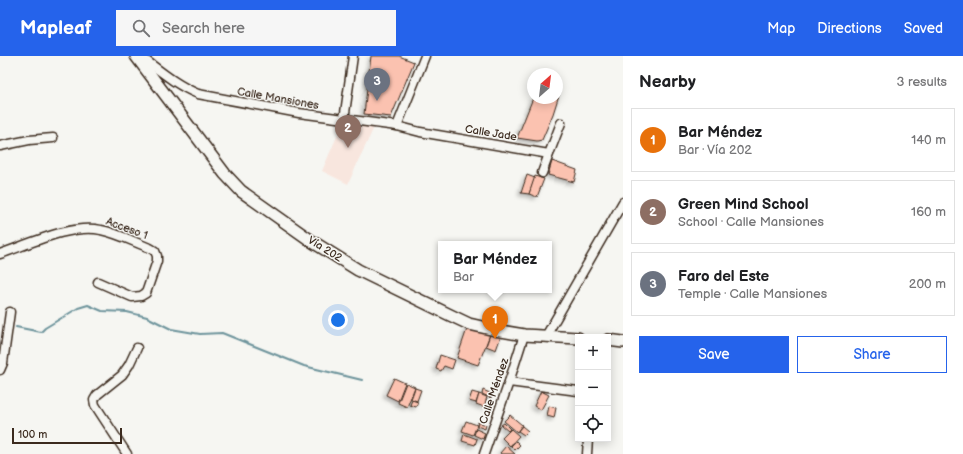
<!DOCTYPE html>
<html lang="en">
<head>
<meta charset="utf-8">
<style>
  body { margin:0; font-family:"Balsamiq Sans",sans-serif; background:#f6f6f6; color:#202124 }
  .controls { position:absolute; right:12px; bottom:12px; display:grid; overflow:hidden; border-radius:0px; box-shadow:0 2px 10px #0003 }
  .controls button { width:36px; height:36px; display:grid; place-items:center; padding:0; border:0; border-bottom:1px solid #e0e0e0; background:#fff; color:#202124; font:20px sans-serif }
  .compass { position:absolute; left:527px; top:12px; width:36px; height:36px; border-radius:50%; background:#fff; box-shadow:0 2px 10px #0003; rotate:28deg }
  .scale { position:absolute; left:12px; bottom:10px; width:110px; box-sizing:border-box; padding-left:4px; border:2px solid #3b2a1e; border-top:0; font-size:11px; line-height:14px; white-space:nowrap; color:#3b2a1e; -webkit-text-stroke:3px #f6f6f2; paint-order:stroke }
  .you { position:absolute; left:338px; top:264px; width:14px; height:14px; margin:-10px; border:3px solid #fff; border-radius:50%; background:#1a73e8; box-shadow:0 0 0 6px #1a73e833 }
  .badge { display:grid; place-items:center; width:26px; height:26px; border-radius:50%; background:#2563eb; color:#fff; font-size:13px; font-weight:700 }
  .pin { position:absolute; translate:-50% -33px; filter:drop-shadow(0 1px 2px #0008) }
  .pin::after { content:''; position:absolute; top:21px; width:14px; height:12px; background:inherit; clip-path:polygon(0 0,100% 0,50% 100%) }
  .popup { position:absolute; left:438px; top:185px; width:114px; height:52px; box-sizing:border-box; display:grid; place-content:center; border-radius:0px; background:#fff; filter:drop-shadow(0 1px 3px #0005); font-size:13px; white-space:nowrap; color:#757577 }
  .popup b { font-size:15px; color:#202124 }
  .popup::after { content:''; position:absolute; left:50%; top:100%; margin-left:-8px; border:8px solid transparent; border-top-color:#fff }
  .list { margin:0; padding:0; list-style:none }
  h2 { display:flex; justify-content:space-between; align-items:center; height:52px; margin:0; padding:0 16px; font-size:17px }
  h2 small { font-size:13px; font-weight:400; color:#757577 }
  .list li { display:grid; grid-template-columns:26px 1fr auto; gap:12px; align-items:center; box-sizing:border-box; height:64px; margin:0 8px 8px; padding:0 8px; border:1px solid #e0e0e0; border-radius:0px }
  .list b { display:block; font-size:15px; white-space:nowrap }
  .list p { margin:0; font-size:13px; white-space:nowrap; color:#757577 }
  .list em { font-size:13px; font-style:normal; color:#757577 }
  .actions { display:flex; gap:8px; padding:12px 16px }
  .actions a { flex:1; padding:9px 0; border:1px solid #2563eb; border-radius:0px; text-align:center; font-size:14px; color:#2563eb }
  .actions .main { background:#2563eb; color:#fff }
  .icon { flex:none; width:22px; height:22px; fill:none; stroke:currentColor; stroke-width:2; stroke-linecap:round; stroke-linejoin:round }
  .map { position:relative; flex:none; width:623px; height:398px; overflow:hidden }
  header { display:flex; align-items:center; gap:24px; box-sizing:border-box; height:56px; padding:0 20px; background:#2563eb; color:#fff }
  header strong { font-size:19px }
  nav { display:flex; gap:22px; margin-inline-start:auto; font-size:14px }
  .search { width:280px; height:36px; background:#f6f6f6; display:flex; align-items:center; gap:10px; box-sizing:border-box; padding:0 14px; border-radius:0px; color:#757577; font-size:15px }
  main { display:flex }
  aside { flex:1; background:#fff }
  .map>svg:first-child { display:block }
  .built { fill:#f8e6de }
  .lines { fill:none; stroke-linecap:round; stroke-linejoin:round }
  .stream { stroke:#6e949c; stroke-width:2 }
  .building { fill:#fbc2b0; stroke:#3b2a1e; filter:url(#shadow) }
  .minor-casing { stroke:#3b2a1e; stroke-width:11 }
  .secondary-casing { stroke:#3b2a1e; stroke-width:14 }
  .minor { stroke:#f6f6f2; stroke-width:8 }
  .secondary { stroke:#f6f6f2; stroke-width:11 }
  .labels { text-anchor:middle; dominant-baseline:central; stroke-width:3; stroke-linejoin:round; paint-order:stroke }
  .street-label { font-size:11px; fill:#3b2a1e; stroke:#f6f6f2 }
</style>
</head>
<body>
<header>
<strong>Mapleaf</strong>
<div class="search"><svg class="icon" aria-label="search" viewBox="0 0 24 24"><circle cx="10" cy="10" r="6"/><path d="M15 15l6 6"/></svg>Search here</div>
<nav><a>Map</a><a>Directions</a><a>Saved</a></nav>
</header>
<main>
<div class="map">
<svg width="623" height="398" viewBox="0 0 623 398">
  <defs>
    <filter id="shadow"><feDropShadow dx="-2.5" dy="2.5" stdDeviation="2" flood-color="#0004"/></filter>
  </defs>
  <rect width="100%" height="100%" fill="#f6f6f2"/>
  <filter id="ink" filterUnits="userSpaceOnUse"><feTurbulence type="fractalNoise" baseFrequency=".025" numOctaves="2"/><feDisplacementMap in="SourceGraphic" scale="8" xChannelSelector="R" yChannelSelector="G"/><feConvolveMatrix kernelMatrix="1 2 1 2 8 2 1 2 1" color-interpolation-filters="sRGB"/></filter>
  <g filter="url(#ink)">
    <polygon class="built" points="344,64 375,69 348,128 322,115"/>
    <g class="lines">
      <polyline class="stream" points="16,271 41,276 45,272 78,252 88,249 102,255 127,256 147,261 171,273 200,278 222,277 304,310 362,324"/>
    </g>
    <g class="building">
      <polygon points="371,0 399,0 414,6 391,61 364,58"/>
      <polygon points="557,35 560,36 553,58 542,84 537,85 517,82 533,42 557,42"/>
      <polygon points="552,105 577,114 574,126 548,119"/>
      <polygon points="527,119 535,122 529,138 521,137"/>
      <polygon points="535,120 544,123 537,141 529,138"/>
      <polygon points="468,270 491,276 478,309 457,302"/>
      <polygon points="491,276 501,280 496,294 486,290"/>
      <polygon points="440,299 455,304 452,313 444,310 441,315 436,313"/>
      <polygon points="394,322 405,327 398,345 386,339"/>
      <polygon points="406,327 415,331 407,351 398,347"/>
      <polygon points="415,332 421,334 417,345 411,343"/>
      <polygon points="483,334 492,338 491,342 482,338"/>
      <polygon points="541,335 549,339 541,354 534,350"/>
      <polygon points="472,336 479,338 476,347 469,345"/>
      <polygon points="479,338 487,341 484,351 476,348"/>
      <polygon points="412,344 418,346 416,351 410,349"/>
      <polygon points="549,350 556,352 554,362 547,360"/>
      <polygon points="510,359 522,369 517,376 504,365"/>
      <polygon points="466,365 477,369 473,379 462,375"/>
      <polygon points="478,366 486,369 485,373 477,370"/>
      <polygon points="504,367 510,373 508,375 501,369"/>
      <polygon points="522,370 528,375 524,379 518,375"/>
      <polygon points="476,373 485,377 483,383 474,379"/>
      <polygon points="511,373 519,380 510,390 502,382"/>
      <polygon points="464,378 477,383 475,389 462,385"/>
      <polygon points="516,385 520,389 515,394 511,390"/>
      <polygon points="506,390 515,398 501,398 500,397"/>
    </g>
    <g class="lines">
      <g class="minor-casing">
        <g id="minor">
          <path d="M140 0C159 14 176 29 198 38L299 57 397 70 420 76 549 98 561 67"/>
          <polyline points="344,64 353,0"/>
          <polyline points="397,70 425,0"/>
          <polyline points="0,90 29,84 53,82"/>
          <polyline points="542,117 549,98"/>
          <path d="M0 198C27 189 72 167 101 174 117 177 134 186 150 192L155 195 157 200V205L146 237 141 240 132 241 98 226"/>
          <polyline points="546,280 623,146"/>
          <polyline points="0,314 3,307 10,256"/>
          <polyline points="509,326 578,335"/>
          <polyline points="127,398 95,349 94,344 97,339 122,319 129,309 137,292"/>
          <polyline points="484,398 509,326 524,279"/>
          <polyline points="587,398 588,383"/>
        </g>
      </g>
      <g class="secondary-casing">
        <g id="secondary">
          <polyline points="136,0 225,118 241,135 313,186 358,214 450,259 469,268 495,274 524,279 578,282"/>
          <polyline points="608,284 623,286"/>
        </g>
      </g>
      <use href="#minor" class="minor"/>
      <use href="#secondary" class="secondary"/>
    </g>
  </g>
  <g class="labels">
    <g class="street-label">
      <text transform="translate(278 42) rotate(10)">Calle Mansiones</text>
      <text transform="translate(491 77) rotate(9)">Calle Jade</text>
      <text transform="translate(127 172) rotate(20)">Acceso 1</text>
      <text transform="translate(325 193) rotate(32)">Vía 202</text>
      <text transform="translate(494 335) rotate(-71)">Calle Méndez</text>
    </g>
  </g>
</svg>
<div class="controls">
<button>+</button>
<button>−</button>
<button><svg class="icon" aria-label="locate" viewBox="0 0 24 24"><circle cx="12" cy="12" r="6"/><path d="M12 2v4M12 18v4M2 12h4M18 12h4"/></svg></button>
</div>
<svg class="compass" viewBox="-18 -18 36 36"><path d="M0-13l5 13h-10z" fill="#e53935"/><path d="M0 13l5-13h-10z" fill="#757577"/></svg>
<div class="scale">100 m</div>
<div class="you"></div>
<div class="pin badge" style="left:495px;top:283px;background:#e8710a">1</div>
<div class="popup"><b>Bar Méndez</b>Bar</div>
<div class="pin badge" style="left:348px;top:92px;background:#8d6e63">2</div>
<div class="pin badge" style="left:377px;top:45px;background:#6b7280">3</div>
</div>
<aside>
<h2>Nearby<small>3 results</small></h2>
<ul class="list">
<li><span class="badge" style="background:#e8710a">1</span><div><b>Bar Méndez</b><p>Bar · Vía 202</p></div><em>140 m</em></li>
<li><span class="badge" style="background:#8d6e63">2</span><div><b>Green Mind School</b><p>School · Calle Mansiones</p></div><em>160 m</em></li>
<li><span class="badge" style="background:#6b7280">3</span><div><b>Faro del Este</b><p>Temple · Calle Mansiones</p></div><em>200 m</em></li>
</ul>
<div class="actions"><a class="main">Save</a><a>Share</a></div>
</aside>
</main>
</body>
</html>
